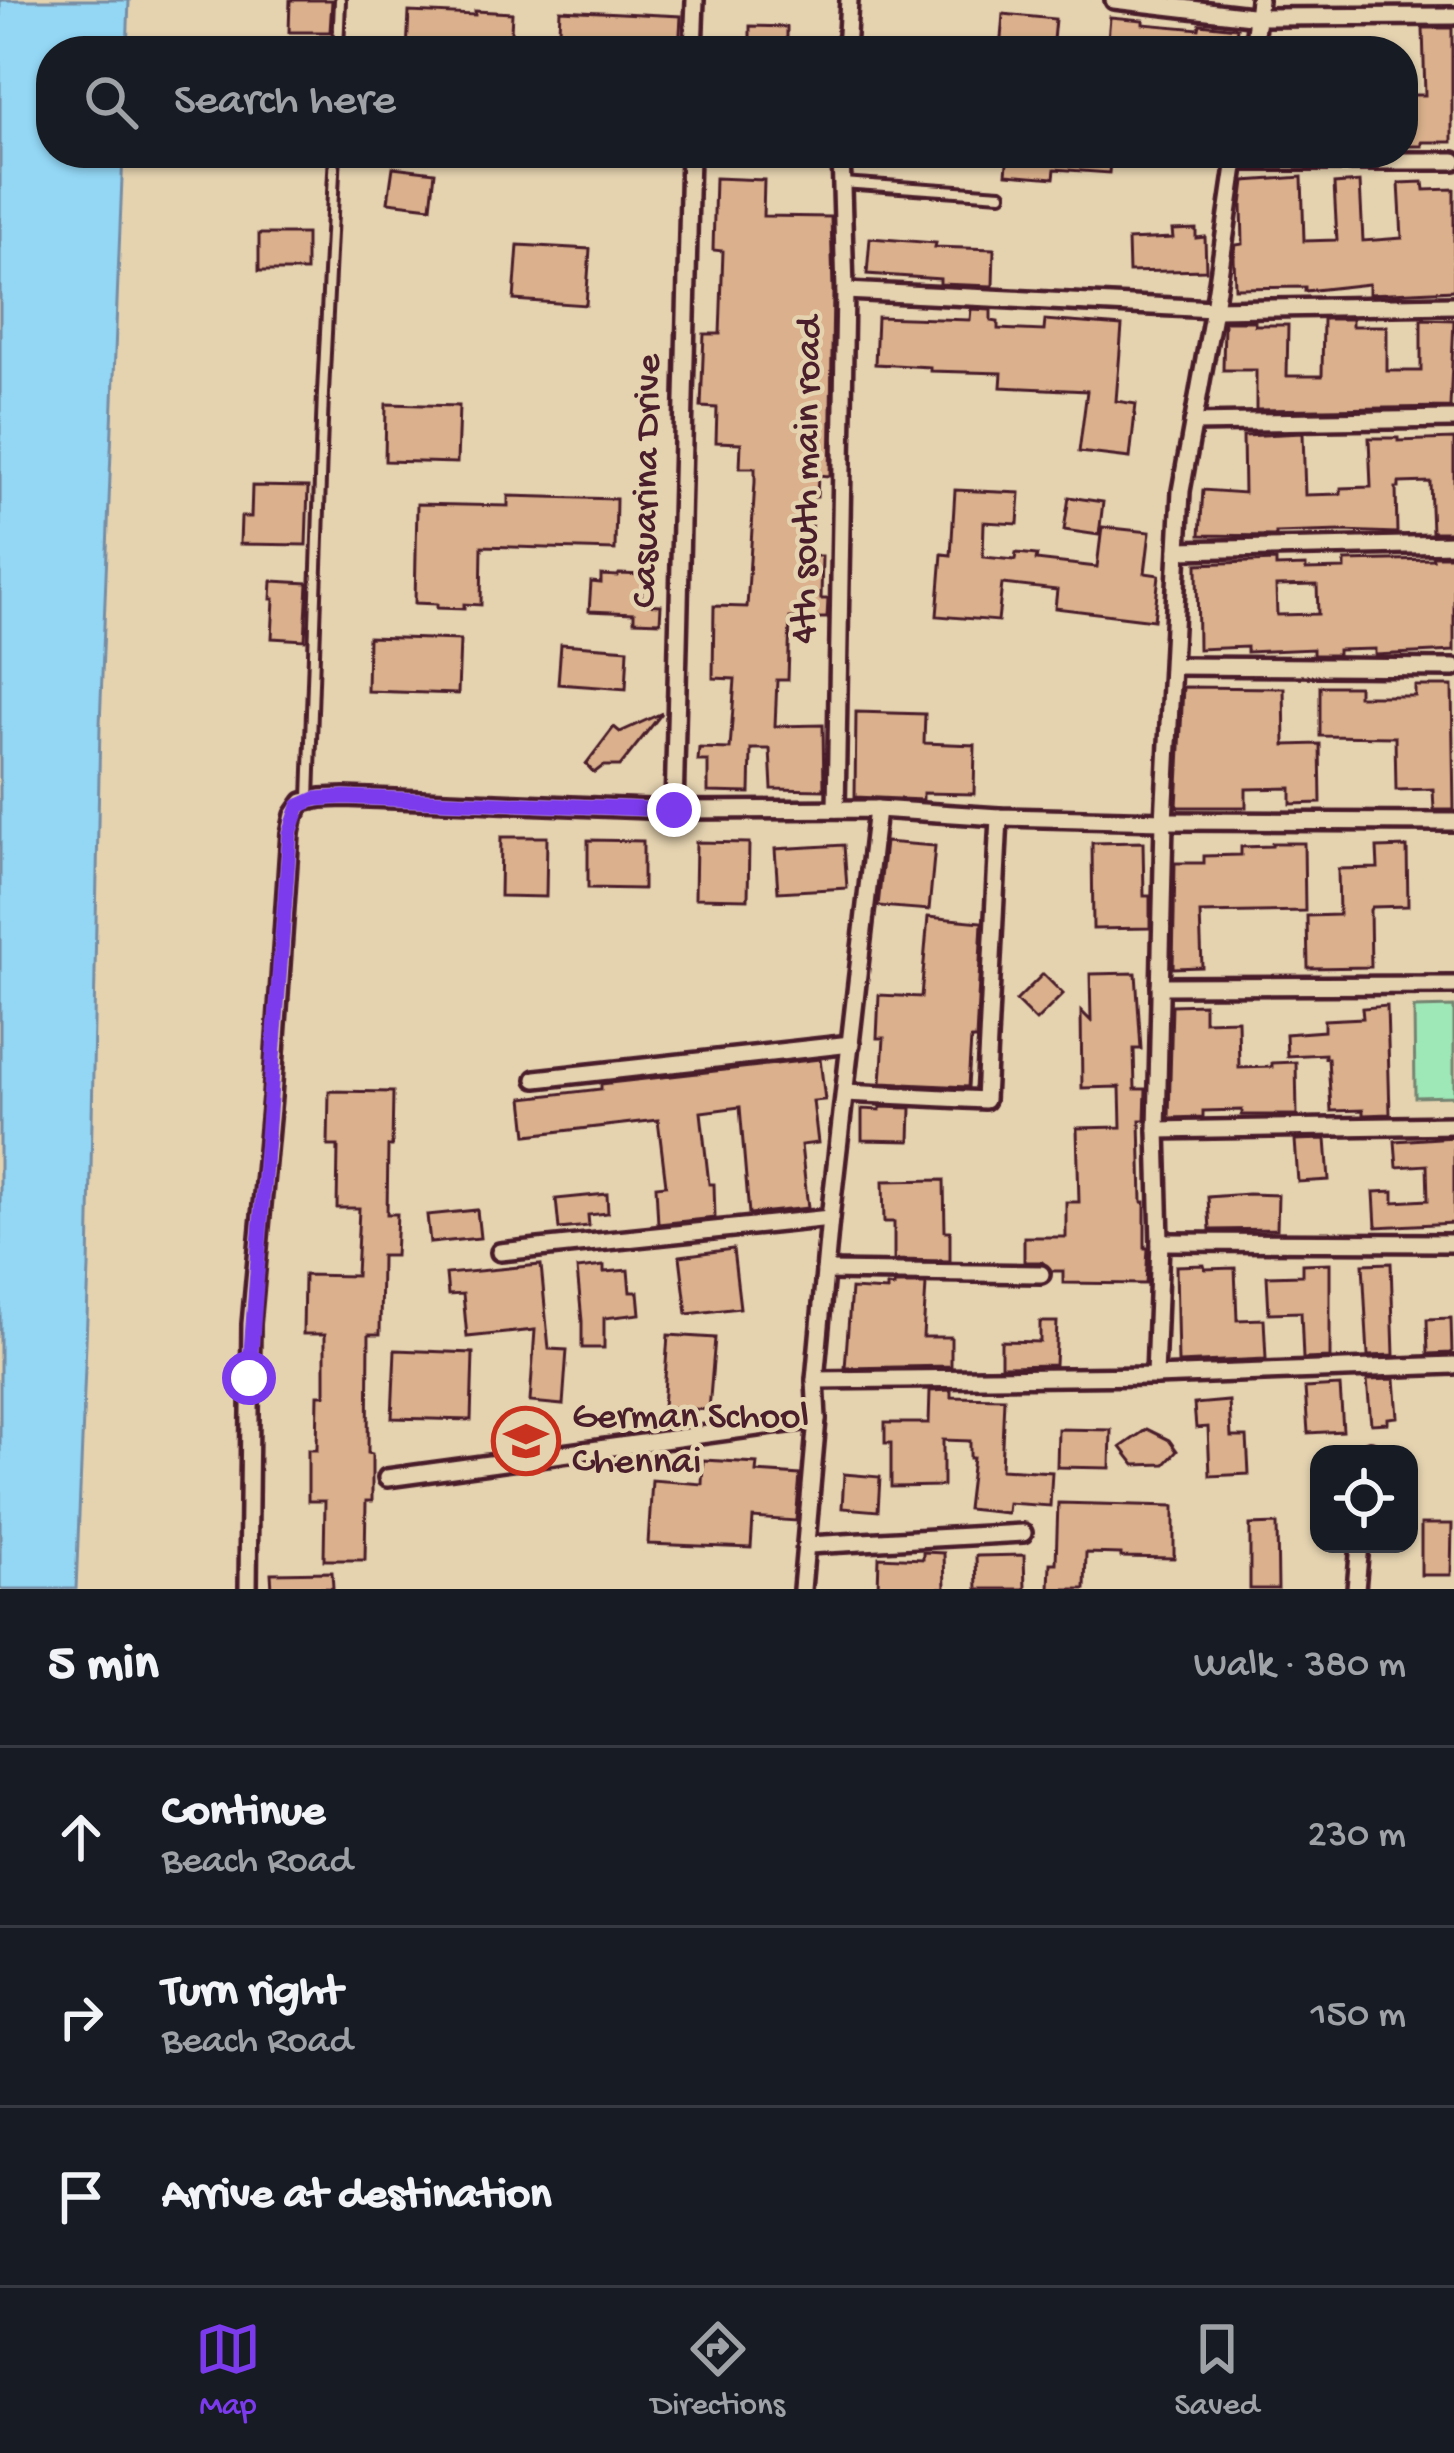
<!DOCTYPE html>
<html lang="en">
<head>
<meta charset="utf-8">
<style>
  body { margin:0; font-family:"Gochi Hand",sans-serif; background:#242831; color:#f1f3f6 }
  .controls { position:absolute; right:36px; bottom:36px; display:grid; overflow:hidden; border-radius:24px; box-shadow:0 3px 9px #0004 }
  .controls button { width:108px; height:108px; display:grid; place-items:center; padding:0; border:0; border-bottom:3px solid #363941; background:#171b24; color:#f1f3f6; font:60px sans-serif }
  .stop { position:absolute; width:36px; height:36px; margin:-27px; border:9px solid #7c3aed; border-radius:50%; background:#fff }
  .stop.end { background:#7c3aed; border-color:#fff; box-shadow:0 3px 12px #0008 }
  .list { margin:0; padding:0; list-style:none }
  h2 { display:flex; justify-content:space-between; align-items:center; height:156px; margin:0; padding:0 48px; font-size:51px }
  h2 small { font-size:39px; font-weight:400; color:#9ea1a6 }
  .list li { display:grid; grid-template-columns:78px 1fr auto; gap:36px; align-items:center; box-sizing:border-box; height:180px; padding:0 48px; border-top:3px solid #363941 }
  .list b { display:block; font-size:45px; white-space:nowrap }
  .list p { margin:0; font-size:39px; white-space:nowrap; color:#9ea1a6 }
  .list em { font-size:39px; font-style:normal; color:#9ea1a6 }
  .icon { flex:none; width:66px; height:66px; fill:none; stroke:currentColor; stroke-width:2; stroke-linecap:round; stroke-linejoin:round }
  .map { position:relative; flex:none; width:1454px; height:1589px; overflow:hidden }
  .search { position:absolute; background:#171b24; box-shadow:0 3px 9px #0004; left:36px; right:36px; top:36px; height:132px; display:flex; align-items:center; gap:30px; box-sizing:border-box; padding:0 42px; border-radius:48px; color:#9ea1a6; font-size:45px }
  .sheet { height:696px; background:#171b24 }
  nav { display:flex; justify-content:space-around; align-items:center; box-sizing:border-box; height:168px; border-top:3px solid #363941; background:#171b24; font-size:33px; color:#9ea1a6 }
  nav a { display:grid; justify-items:center; gap:6px }
  nav .on { color:#7c3aed }
  .map>svg:first-child { display:block }
  .green { fill:#9ee8b7; stroke:#748471; stroke-width:3 }
  .water { fill:#93d7f5; stroke:#768da4; stroke-width:3 }
  .building { fill:#dab18c; stroke:#4a1f2b; stroke-width:3; fill-rule:evenodd }
  .lines { fill:none; stroke-linecap:round; stroke-linejoin:round }
  .service-casing { stroke:#4a1f2b; stroke-width:16 }
  .minor-casing { stroke:#4a1f2b; stroke-width:24 }
  .service { stroke:#e5d3b0; stroke-width:8 }
  .minor { stroke:#e5d3b0; stroke-width:15 }
  .route { stroke:#7c3aed; stroke-width:15 }
  .labels { text-anchor:middle; dominant-baseline:central; stroke-width:9; stroke-linejoin:round; paint-order:stroke }
  .street-label { font-size:39px; fill:#4a1f2b; stroke:#e5d3b0 }
  .poi-label { font-size:39px; fill:#4a1f2b; stroke:#e5d3b0; text-anchor:start }
</style>
</head>
<body>
<div class="map">
<svg width="1454" height="1589" viewBox="0 0 1454 1589">
  <rect width="100%" height="100%" fill="#e5d3b0"/>
  <filter id="ink" filterUnits="userSpaceOnUse"><feTurbulence type="fractalNoise" baseFrequency=".00833" numOctaves="2"/><feDisplacementMap in="SourceGraphic" scale="24" xChannelSelector="R" yChannelSelector="G"/><feConvolveMatrix kernelMatrix="1 2 1 2 8 2 1 2 1" color-interpolation-filters="sRGB"/></filter>
  <g filter="url(#ink)">
    <polygon class="green" points="1454,1007 1454,1096 1415,1097 1414,1008"/>
    <polygon class="water" points="0,0 129,0 127,51 51,51 51,153 123,153 100,725 89,1268 76,1589 0,1589"/>
    <g class="building">
      <polygon points="290,0 332,0 330,32 289,32"/>
      <polygon points="560,10 681,16 679,51 558,51"/>
      <polygon points="475,11 512,13 510,51 407,51 409,12 475,15"/>
      <polygon points="1003,14 1055,19 1052,51 1000,51"/>
      <polygon points="1110,17 1143,20 1143,24 1199,29 1200,24 1237,28 1234,51 1107,51"/>
      <polygon points="750,26 787,27 787,51 750,51"/>
      <polygon points="1423,28 1452,28 1452,142 1422,142 1422,146 1403,146 1403,95 1425,95"/>
      <polygon points="1008,153 1111,153 1109,173 1055,169 1054,178 1006,174"/>
      <polygon points="393,167 435,172 431,207 388,202"/>
      <polygon points="1302,177 1304,241 1337,240 1334,184 1360,182 1363,241 1402,238 1399,183 1423,182 1424,190 1454,189 1454,290 1369,294 1369,284 1305,291 1305,287 1235,288 1234,257 1236,245 1243,244 1242,205 1245,181"/>
      <polygon points="715,178 764,180 763,216 831,217 833,291 830,476 818,475 817,497 813,497 810,556 822,556 821,599 828,599 827,618 790,618 788,680 777,680 775,726 823,725 824,790 772,789 770,749 751,749 750,793 708,792 708,761 698,761 699,748 730,749 735,679 713,678 714,606 747,607 755,482 755,468 740,468 741,443 716,442 717,408 701,407 704,334 720,334 723,251 713,250"/>
      <polygon points="1196,229 1196,238 1205,237 1206,270 1129,272 1128,240 1173,238 1172,230"/>
      <rect x="259" y="234" width="47" height="37"/>
      <polygon points="870,238 936,243 935,247 994,249 993,286 940,284 940,279 867,274"/>
      <polygon points="518,245 590,249 586,305 514,300"/>
      <polygon points="971,309 991,310 991,321 998,322 998,329 1044,331 1045,320 1122,326 1116,401 1136,404 1130,458 1079,452 1087,391 1001,387 1002,373 930,371 930,367 875,364 877,317 970,320"/>
      <polygon points="1323,319 1352,319 1352,326 1387,326 1387,371 1421,371 1421,319 1454,320 1450,407 1256,410 1256,370 1223,370 1224,321 1255,321 1255,325 1288,325 1287,376 1322,376"/>
      <polygon points="386,404 459,406 457,463 385,461"/>
      <polygon points="1303,433 1305,495 1341,494 1341,488 1371,487 1369,438 1398,438 1398,441 1454,439 1454,532 1432,532 1430,482 1399,483 1399,488 1396,488 1397,533 1342,531 1276,533 1276,536 1200,535 1203,490 1244,493 1243,436"/>
      <polygon points="252,486 308,487 306,545 240,544 241,517 251,517"/>
      <polygon points="955,490 1020,493 1018,524 984,522 983,557 1015,560 1016,553 1037,555 1036,560 1097,567 1102,527 1150,532 1145,573 1159,575 1154,620 1055,608 1057,590 1002,584 998,621 937,616 942,554 951,555"/>
      <polygon points="508,496 616,499 615,550 482,546 481,605 464,604 464,609 437,608 437,604 415,603 417,504 508,506"/>
      <polygon points="1069,497 1103,502 1099,535 1064,530"/>
      <path d="M1432 556H1454V651L1375 655V649L1338 650V655H1313V649L1247 652V647L1198 649 1197 564 1276 561V567L1306 566V570L1345 569V561L1433 559ZM1317 585 1318 614 1277 615 1276 586Z"/>
      <polygon points="619,574 643,575 641,604 661,605 660,622 634,621 634,613 589,611 591,582 601,583 601,575 618,576"/>
      <polygon points="272,581 308,583 305,640 272,638 274,599 271,599"/>
      <polygon points="368,637 460,640 458,694 367,691"/>
      <polygon points="561,644 628,649 626,689 558,684"/>
      <polygon points="1320,686 1358,686 1358,696 1415,696 1415,686 1452,686 1454,810 1434,810 1433,789 1396,790 1395,737 1320,736"/>
      <polygon points="1183,687 1284,688 1285,745 1320,744 1321,803 1291,804 1291,788 1246,789 1246,807 1177,807"/>
      <polygon points="856,712 925,714 924,743 975,745 974,794 923,793 923,800 855,797"/>
      <polygon points="662,713 620,766 603,766 594,773 586,764 614,727 620,732"/>
      <polygon points="501,837 547,837 546,897 500,896"/>
      <polygon points="588,840 643,841 643,889 588,888"/>
      <polygon points="696,842 749,843 748,899 695,898"/>
      <polygon points="885,842 935,846 929,910 878,906"/>
      <polygon points="1143,842 1144,896 1150,896 1150,928 1093,929 1092,843"/>
      <polygon points="1272,843 1304,843 1305,911 1200,913 1202,967 1173,968 1175,863 1204,863 1204,856 1241,855 1241,847 1272,846"/>
      <polygon points="844,845 847,888 778,892 775,849"/>
      <polygon points="1407,847 1408,906 1372,907 1370,910 1371,967 1308,968 1307,916 1339,915 1338,869 1378,868 1377,848"/>
      <polygon points="928,917 982,922 976,1039 971,1039 968,1087 881,1083 884,1038 877,1038 879,995 921,997"/>
      <polygon points="1136,973 1141,1049 1134,1049 1135,1089 1146,1089 1145,1120 1140,1120 1142,1202 1145,1202 1145,1248 1148,1248 1146,1284 1063,1283 1063,1271 1052,1271 1042,1262 1024,1262 1024,1237 1066,1237 1066,1202 1079,1202 1077,1128 1121,1127 1120,1087 1082,1088 1081,1011 1091,1021 1090,974"/>
      <polygon points="1043,974 1063,994 1036,1021 1016,1001"/>
      <polygon points="1204,1004 1204,1021 1238,1020 1239,1068 1272,1067 1272,1063 1296,1062 1297,1115 1242,1115 1242,1110 1203,1111 1203,1117 1169,1118 1172,1005"/>
      <polygon points="1387,1006 1390,1114 1363,1115 1363,1110 1331,1111 1328,1058 1325,1058 1325,1054 1287,1056 1286,1034 1324,1031 1324,1020 1363,1018 1362,1008"/>
      <polygon points="820,1059 825,1100 813,1101 818,1143 801,1145 808,1208 749,1214 740,1107 701,1112 709,1184 714,1184 715,1218 658,1224 656,1186 666,1185 658,1120 527,1135 523,1098 601,1089 601,1084"/>
      <polygon points="329,1091 393,1092 392,1146 388,1146 387,1214 397,1214 395,1256 381,1256 380,1334 369,1334 368,1453 372,1454 372,1501 366,1501 365,1560 324,1560 325,1501 308,1501 308,1450 317,1450 318,1395 325,1395 325,1334 303,1334 304,1275 356,1276 359,1208 337,1208 338,1146 328,1146"/>
      <polygon points="880,1107 911,1108 910,1141 862,1140 862,1109 880,1110"/>
      <polygon points="1454,1137 1454,1223 1376,1227 1374,1192 1394,1191 1394,1202 1428,1200 1427,1165 1397,1167 1395,1141"/>
      <polygon points="1326,1139 1329,1180 1298,1182 1295,1140"/>
      <polygon points="944,1180 945,1231 950,1231 950,1261 894,1260 894,1222 884,1222 883,1181"/>
      <polygon points="607,1194 608,1213 588,1215 589,1226 559,1229 556,1199"/>
      <polygon points="1248,1194 1278,1195 1277,1229 1210,1230 1208,1197"/>
      <polygon points="477,1210 480,1238 430,1243 427,1215"/>
      <polygon points="733,1249 740,1308 687,1314 680,1256"/>
      <polygon points="1330,1263 1330,1358 1303,1359 1301,1312 1269,1313 1267,1276 1302,1275 1302,1264"/>
      <polygon points="1391,1263 1394,1355 1368,1356 1363,1264"/>
      <polygon points="541,1265 549,1349 567,1350 563,1405 530,1402 535,1330 467,1337 463,1294 448,1295 446,1274"/>
      <polygon points="1204,1265 1205,1269 1235,1268 1237,1320 1264,1319 1266,1359 1178,1363 1176,1266"/>
      <polygon points="604,1266 604,1272 628,1270 630,1292 638,1292 640,1314 604,1318 604,1348 582,1348 582,1321 577,1269"/>
      <polygon points="894,1284 926,1284 923,1337 951,1337 951,1366 845,1368 851,1289 887,1291 887,1286 894,1287"/>
      <polygon points="1451,1318 1452,1353 1428,1354 1427,1319"/>
      <polygon points="1040,1322 1057,1322 1055,1365 1001,1366 1001,1341 1040,1342"/>
      <polygon points="668,1335 715,1338 709,1410 663,1407"/>
      <polygon points="395,1350 473,1353 471,1420 392,1418"/>
      <polygon points="1395,1379 1398,1417 1388,1418 1388,1423 1371,1424 1367,1380"/>
      <polygon points="1340,1386 1343,1431 1308,1433 1305,1388"/>
      <polygon points="951,1390 951,1397 1004,1398 1001,1469 1052,1472 1050,1506 1008,1503 1007,1513 967,1509 973,1458 970,1458 970,1441 943,1440 943,1486 891,1487 891,1443 885,1443 885,1423 929,1423 930,1391"/>
      <polygon points="1229,1401 1231,1437 1247,1437 1249,1474 1210,1476 1208,1427 1196,1428 1194,1404"/>
      <polygon points="1058,1429 1111,1430 1110,1468 1057,1467"/>
      <polygon points="1147,1429 1169,1440 1177,1451 1165,1464 1135,1465 1121,1447"/>
      <polygon points="703,1460 757,1463 756,1472 800,1475 796,1521 753,1518 751,1548 648,1544 652,1480 702,1484"/>
      <polygon points="844,1474 880,1477 878,1511 842,1508"/>
      <polygon points="1058,1503 1174,1506 1174,1558 1121,1557 1121,1554 1086,1553 1085,1589 1049,1589 1050,1563 1056,1563"/>
      <polygon points="1277,1524 1278,1589 1250,1589 1250,1525"/>
      <polygon points="1421,1524 1452,1524 1451,1575 1421,1575"/>
      <polygon points="923,1552 944,1553 945,1589 878,1589 879,1557 923,1559"/>
      <polygon points="1024,1555 1025,1589 977,1589 976,1556"/>
      <polygon points="332,1572 333,1588 272,1589 271,1573"/>
    </g>
    <g class="lines">
      <g class="service-casing">
        <g id="service">
          <polyline points="338,51 340,0"/>
          <polyline points="842,183 1001,194"/>
          <polyline points="309,799 323,393 335,153"/>
        </g>
      </g>
      <g class="minor-casing">
        <g id="minor">
          <polyline points="1114,0 1259,17 1454,16"/>
          <polyline points="693,51 695,0"/>
          <polyline points="846,51 849,0"/>
          <polyline points="1253,51 1259,0"/>
          <polyline points="1236,161 1454,161"/>
          <polyline points="845,291 1214,309 1454,305"/>
          <polyline points="1193,423 1454,419"/>
          <polyline points="1178,550 1454,544"/>
          <polyline points="1173,666 1454,668"/>
          <polyline points="836,809 845,291 841,153"/>
          <polyline points="674,810 690,153"/>
          <polyline points="1160,986 1454,985"/>
          <polyline points="536,1079 851,1044"/>
          <polyline points="845,1093 985,1100 999,817"/>
          <polyline points="1157,1130 1454,1125"/>
          <polyline points="1160,1242 1454,1243"/>
          <polyline points="500,1252 830,1218"/>
          <polyline points="825,1271 1041,1274"/>
          <polyline points="1155,1376 1160,1242 1157,1130 1164,821 1181,491 1214,309 1237,153"/>
          <polyline points="815,1380 1155,1376 1454,1365"/>
          <polyline points="1370,1454 1370,1451"/>
          <polyline points="387,1478 817,1419"/>
          <polyline points="808,1545 1023,1533"/>
          <polyline points="248,1589 251,1324 272,1097 290,833 294,815 303,802 321,798 344,797 674,810 877,809 999,817 1164,821 1454,822"/>
          <polyline points="802,1589 817,1419 815,1380 830,1218 877,809"/>
          <polyline points="1356,1589 1360,1544"/>
        </g>
      </g>
      <use href="#service" class="service"/>
      <use href="#minor" class="minor"/>
    </g>
  </g>
  <g class="lines" filter="url(#ink)">
    <polyline class="route" points="249,1378 290,833 299,806 315,799 344,797 674,810"/>
  </g>
  <defs>
    <g id="school-ring" transform="scale(3.45)"><circle r="9.5" fill="#e5d3b0" stroke="#c8321e" stroke-width="1.5"/><path d="M0-5L7-2L0 1L-7-2ZM-4 1L0 2.5L4 1V4Q0 6-4 4Z" fill="#c8321e"/></g>
  </defs>
  <g fill-rule="evenodd">
    <use href="#school-ring" x="526" y="1441"/>
  </g>
  <g class="labels">
    <g class="street-label">
      <text transform="translate(809 480) rotate(-89)">4th south main road</text>
      <text transform="translate(649 481) rotate(-89)">Casuarina Drive</text>
    </g>
    <g class="poi-label">
      <text x="572" y="1419">German School<tspan x="572" dy="45">Chennai</tspan></text>
    </g>
  </g>
</svg>
<div class="controls">
<button><svg class="icon" aria-label="locate" viewBox="0 0 24 24"><circle cx="12" cy="12" r="6"/><path d="M12 2v4M12 18v4M2 12h4M18 12h4"/></svg></button>
</div>
<div class="stop" style="left:249px;top:1378px"></div>
<div class="stop end" style="left:674px;top:810px"></div>
<div class="search"><svg class="icon" aria-label="search" viewBox="0 0 24 24"><circle cx="10" cy="10" r="6"/><path d="M15 15l6 6"/></svg>Search here</div>
</div>
<section class="sheet">
<h2>5 min<small>Walk · 380 m</small></h2>
<ul class="list">
<li><svg class="icon" aria-label="ahead" viewBox="0 0 24 24"><path d="M12 20V5M6 11l6-6 6 6"/></svg><div><b>Continue</b><p>Beach Road</p></div><em>230 m</em></li>
<li><svg class="icon" aria-label="right" viewBox="0 0 24 24"><path d="M7 20v-9h11M14 6l5 5-5 5"/></svg><div><b>Turn right</b><p>Beach Road</p></div><em>150 m</em></li>
<li><svg class="icon" aria-label="arrive" viewBox="0 0 24 24"><path d="M6 21V4h12l-3 4 3 4H6"/></svg><div><b>Arrive at destination</b></div></li>
</ul>
</section>
<nav>
<a class="on"><svg class="icon" aria-label="map" viewBox="0 0 24 24"><path d="M3 6l6-2 6 2 6-2v14l-6 2-6-2-6 2zM9 4v14M15 6v14"/></svg>Map</a>
<a><svg class="icon" aria-label="directions" viewBox="0 0 24 24"><path d="M12 3l9 9-9 9-9-9zM9 14v-3h6M13 9l2 2-2 2"/></svg>Directions</a>
<a><svg class="icon" aria-label="saved" viewBox="0 0 24 24"><path d="M7 4h10v16l-5-4-5 4z"/></svg>Saved</a>
</nav>
</body>
</html>
